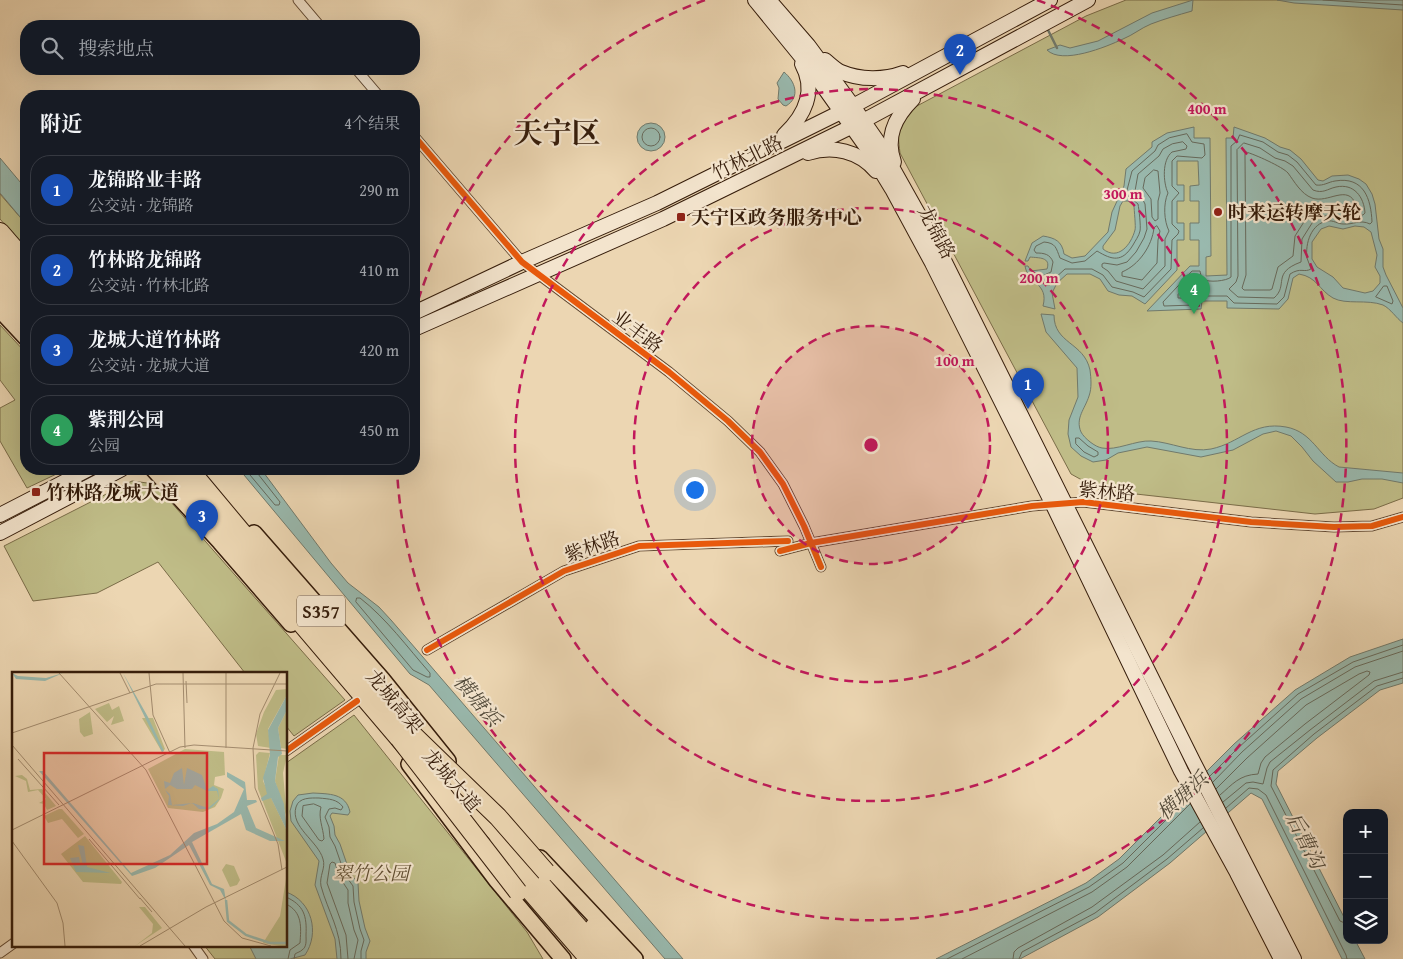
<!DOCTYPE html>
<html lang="zh">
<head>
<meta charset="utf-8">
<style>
  body { margin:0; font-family:"Gentium Book Plus","Noto Serif SC",serif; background:#242831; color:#f1f3f6 }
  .controls { position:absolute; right:15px; bottom:15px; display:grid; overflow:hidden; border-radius:10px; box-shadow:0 5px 20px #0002 }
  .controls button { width:45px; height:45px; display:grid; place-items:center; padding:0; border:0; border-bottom:1px solid #363941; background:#171b24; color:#f1f3f6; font:25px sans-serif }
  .you { position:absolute; left:694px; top:489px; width:18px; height:18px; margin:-12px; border:4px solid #fff; border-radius:50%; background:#1a73e8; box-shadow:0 0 0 8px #1a73e833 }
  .badge { display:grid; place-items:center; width:32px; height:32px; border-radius:50%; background:#c59692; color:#fff; font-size:16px; font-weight:700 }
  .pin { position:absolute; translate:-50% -41px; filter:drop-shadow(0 1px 2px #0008) }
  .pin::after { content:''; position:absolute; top:26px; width:18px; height:15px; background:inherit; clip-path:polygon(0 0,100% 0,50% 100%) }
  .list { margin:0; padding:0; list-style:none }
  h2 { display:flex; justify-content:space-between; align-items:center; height:65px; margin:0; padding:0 20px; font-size:21px }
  h2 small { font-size:16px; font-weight:400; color:#9ea1a6 }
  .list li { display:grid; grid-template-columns:32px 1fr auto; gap:15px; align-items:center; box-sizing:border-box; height:70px; margin:0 10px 10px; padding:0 10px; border:1px solid #363941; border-radius:20px }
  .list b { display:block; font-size:19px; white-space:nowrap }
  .list p { margin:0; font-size:16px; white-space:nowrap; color:#9ea1a6 }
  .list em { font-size:16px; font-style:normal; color:#9ea1a6 }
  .icon { flex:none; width:28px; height:28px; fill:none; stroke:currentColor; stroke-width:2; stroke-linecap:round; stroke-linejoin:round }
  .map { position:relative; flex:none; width:1403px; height:959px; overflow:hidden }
  .search { position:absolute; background:#171b24; box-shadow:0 5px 20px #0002; left:20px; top:20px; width:400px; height:55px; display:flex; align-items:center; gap:12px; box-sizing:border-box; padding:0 18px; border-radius:20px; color:#9ea1a6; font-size:19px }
  .panel { position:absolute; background:#171b24; box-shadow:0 5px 20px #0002; left:20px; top:90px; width:400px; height:385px; border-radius:20px }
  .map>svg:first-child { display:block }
  .green { fill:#bfbc87; stroke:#7a6c48 }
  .water { fill:#99b9ae; stroke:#717a6c; fill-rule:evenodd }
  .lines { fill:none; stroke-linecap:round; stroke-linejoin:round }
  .shore { stroke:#676a5c; stroke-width:1 }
  .stream { stroke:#717a6c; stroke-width:2.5 }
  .street-casing { stroke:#634a34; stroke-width:11 }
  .secondary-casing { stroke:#351c0a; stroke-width:16 }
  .primary-casing { stroke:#351c0a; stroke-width:18 }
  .highway-casing { stroke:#351c0a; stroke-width:20 }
  .street { stroke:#f3e4cd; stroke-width:9 }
  .secondary { stroke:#f3e4cd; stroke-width:14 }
  .primary { stroke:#ecd6b2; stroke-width:15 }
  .highway { stroke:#ecd6b2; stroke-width:18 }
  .highway-bridge-casing { stroke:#351c0a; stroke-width:20; stroke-linecap:butt }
  .highway-bridge { stroke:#ecd6b2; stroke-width:18 }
  .cycleway-casing { stroke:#f3e4cd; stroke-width:9 }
  .cycleway { stroke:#e8590c; stroke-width:6 }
  .ring { fill:none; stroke:#c2185b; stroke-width:2.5; stroke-dasharray:9 6 }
  .poi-dot { fill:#8f2418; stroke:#f3e4cd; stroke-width:2 }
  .labels { text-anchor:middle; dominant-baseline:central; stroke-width:4.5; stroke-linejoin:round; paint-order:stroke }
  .shield { fill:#f3e4cd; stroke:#6e5844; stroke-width:1 }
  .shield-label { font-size:18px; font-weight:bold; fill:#351c0a }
  .street-label { font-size:19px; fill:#351c0a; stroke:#f3e4cd }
  .poi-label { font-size:19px; font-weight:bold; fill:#351c0a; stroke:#f3e4cd; text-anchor:start }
  .park-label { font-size:19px; font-style:italic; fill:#5e4c30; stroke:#f3e4cd }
  .water-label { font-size:20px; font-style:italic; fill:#534b3b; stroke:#f3e4cd }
  .town-label { font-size:29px; font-weight:bold; fill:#351c0a; stroke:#f3e4cd }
  .inset-river { fill:none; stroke:#99b9ae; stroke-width:2.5 }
  .inset-road { fill:none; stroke:#a38c6f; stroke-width:1 }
  .view { fill:#d62828; fill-opacity:0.15; stroke:#d62828; stroke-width:2.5 }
  .inset-edge { fill:none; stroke:#351c0a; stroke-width:2.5 }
  .centre { fill:#c2185b; stroke:#f3e4cd; stroke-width:2.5 }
  .ring-label { font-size:15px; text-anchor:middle; font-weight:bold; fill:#c2185b; stroke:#f3e4cd; stroke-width:4.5; stroke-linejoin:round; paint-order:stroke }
</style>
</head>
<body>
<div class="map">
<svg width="1403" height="959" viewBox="0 0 1403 959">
  <rect width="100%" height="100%" fill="#ecd6b2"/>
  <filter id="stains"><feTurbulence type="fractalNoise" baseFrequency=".004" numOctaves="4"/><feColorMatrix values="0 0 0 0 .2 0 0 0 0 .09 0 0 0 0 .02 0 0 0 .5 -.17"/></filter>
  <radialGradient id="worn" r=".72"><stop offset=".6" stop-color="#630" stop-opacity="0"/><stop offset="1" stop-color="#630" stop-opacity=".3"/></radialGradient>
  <g class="green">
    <path d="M1126 0H1403V498L1374 509 1315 514 1100 490 1071 474 900 153C897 128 897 125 915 107L1086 16Z"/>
    <polygon points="0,194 26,224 26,249 0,219"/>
    <polygon points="0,325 26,353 26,469 67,469 27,488 0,441 0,408 15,400 0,380"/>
    <polygon points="132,481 155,484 345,700 294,736 286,726 286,673 245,673 158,562 97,593 33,601 4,546"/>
    <polygon points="354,715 527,932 543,959 215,959 204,945 286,945 286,763"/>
  </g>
  <g class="water">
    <path d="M1193 0 1192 11C1178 15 1164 19 1151 24 1141 28 1133 35 1123 39 1106 47 1062 65 1047 50L1060 45 1070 48 1098 41 1152 13Z"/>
    <polygon points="1277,0 1403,0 1403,10 1294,3"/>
    <path d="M784 72C795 81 801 97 786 106L783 105 778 99 779 88 777 83Z"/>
    <circle cx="651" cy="137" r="14"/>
    <path d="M1194 127V138H1210L1211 256 1206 257V276L1227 275 1226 138H1233L1234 127 1265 138 1280 147 1290 150 1301 159 1318 180 1323 181 1332 176 1348 175 1359 179 1366 184 1372 194 1375 204 1379 239 1383 249V267L1386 275 1403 308V323C1396 318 1391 309 1383 305 1367 299 1346 305 1333 298 1319 290 1317 277 1299 274L1293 278 1288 299 1279 309 1227 308V301H1202L1201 309 1147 311 1190 266H1199V240H1190V223H1199V201H1190V186L1199 185 1198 161H1177V185H1184V201H1177V223H1184V240H1177V270L1145 304 1132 296 1119 295 1108 291 1100 279 1090 274H1067L1057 283 1052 293 1055 309 1043 306C1049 283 1028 284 1025 266H1028L1031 271 1047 269C1051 257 1039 258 1030 257L1028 261H1025L1032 243 1043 236C1055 238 1062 241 1064 254L1072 258 1085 256 1108 232 1112 212 1124 186 1126 169 1152 147V142L1167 133ZM1123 201H1128L1134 205C1134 210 1136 227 1135 230 1131 245 1118 261 1103 249V246L1115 230 1120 206ZM1329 226 1343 229 1355 226 1364 227 1371 232 1377 255 1375 267 1380 276V283L1373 291 1365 293 1343 288 1333 277 1317 267 1312 259V242L1321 229Z"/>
    <polygon points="0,158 26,189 26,224 0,193"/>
    <path d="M1041 314 1054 315C1054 344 1084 342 1090 370 1091 378 1092 388 1089 396 1085 409 1075 418 1081 432 1084 438 1095 447 1102 448 1116 451 1136 440 1151 441 1171 442 1191 453 1211 449 1240 443 1253 421 1286 427 1313 432 1318 456 1339 467L1403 473V483L1382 479H1362L1348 482H1336L1313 461 1302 447 1291 436 1276 431 1263 434 1233 450 1201 457 1147 447 1118 453 1106 460 1093 462 1081 456 1071 447 1068 434 1069 420 1078 397 1077 368 1046 332Z"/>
    <polygon points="239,469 261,469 331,563 348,583 379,607 391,620 683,959 665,959 429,685 410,674"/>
    <polygon points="1403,639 1403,683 1380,690 1317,738 1278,771 1276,784 1347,923 1347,940 1355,940 1365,959 1342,959 1262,799 1251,793 1170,863 1098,917 1020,959 936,959 1086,883 1119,859 1234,744 1295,690 1350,657"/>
    <path d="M313 793C329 794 346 793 350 812L348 815 332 813 330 816 334 826 335 835 340 844 350 873 358 883 359 901 365 928 370 941 366 952V959H337L335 939 315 885 319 861 291 821 290 811 293 801 298 795Z"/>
    <path d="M286 892C312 901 320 933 305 955L290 959H256L249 945H286Z"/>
  </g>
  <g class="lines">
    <g class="shore">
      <polyline points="1323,0 1403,5"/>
      <circle cx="651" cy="137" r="9"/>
      <path d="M1187 134 1192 142 1204 144 1205 155 1202 158 1177 156 1172 161V186L1179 193 1172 201V224L1179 231 1178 234 1172 240 1171 269 1144 297 1133 292 1112 287 1103 275 1092 269H1065L1054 279 1050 285H1047L1040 277 1051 272 1053 262C1050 254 1044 253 1036 253L1034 250 1036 246 1044 242C1056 243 1056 248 1060 258L1072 263 1085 261 1097 251C1112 260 1122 263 1133 245 1135 241 1139 236 1140 231 1141 227 1139 209 1138 204L1126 194 1132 171 1155 151 1158 145 1169 138Z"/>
      <path d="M1240 135 1263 142 1278 152 1288 155 1297 162 1316 185C1324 186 1328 182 1335 181 1364 176 1371 199 1372 222L1370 224C1360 219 1353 225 1343 224 1338 224 1333 220 1328 221 1311 223 1305 244 1307 258 1308 262 1310 265 1311 269 1304 273 1301 267 1290 274L1284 297 1277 304 1234 303 1227 296H1201L1197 299 1194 305 1164 306 1163 302 1192 271H1200C1200 273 1202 278 1203 279 1208 283 1227 281 1231 277V146L1237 141Z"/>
      <path d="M1183 142 1187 146 1186 149 1172 152C1162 160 1163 182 1168 193 1163 204 1164 221 1169 231L1165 239V266L1143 289 1116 281 1108 271 1102 267V264L1104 263 1117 265 1127 262 1136 252 1144 238 1147 229 1145 204 1142 198 1135 191 1138 174 1159 156 1163 149 1172 144Z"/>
      <path d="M1244 143 1260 148 1275 158 1285 161 1293 166 1313 190C1323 194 1327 189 1336 187 1354 183 1364 197 1365 213L1363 215H1353L1344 218 1328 215 1314 220 1302 239 1301 262C1271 273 1289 285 1274 298L1238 297 1229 289 1236 282 1238 276 1237 150Z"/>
      <path d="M1246 152C1254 154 1283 167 1288 173 1294 181 1301 194 1312 198 1328 204 1348 183 1356 205L1355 208 1343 210 1333 207H1325L1309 214 1295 236 1293 256 1278 267 1272 289 1270 290H1244L1242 288 1246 275 1245 155Z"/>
      <polygon points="1154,170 1158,171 1160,193 1158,201 1158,219 1155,221 1152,217 1151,199 1143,188 1145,178"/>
      <path d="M1157 226 1160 231 1158 240 1157 263 1142 280 1122 276V272C1139 265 1152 246 1154 228Z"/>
      <polygon points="1193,279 1196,280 1202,286 1202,289 1195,292 1190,298 1178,298 1178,295"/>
      <polygon points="1384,286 1387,286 1393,301 1392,304 1376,297"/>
      <polygon points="1076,438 1079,438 1088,446 1098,452 1098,455 1094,457 1084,452 1076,444"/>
      <polyline points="245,469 275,505 279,505 280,502 258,474 257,469"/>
      <path d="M357 598H360C387 619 407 647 430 673V677H427L413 670 356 602Z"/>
      <polyline points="1210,776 1238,748 1298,694 1353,662 1403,645"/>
      <polyline points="1213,782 1242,752 1301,699 1355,667 1403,651"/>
      <path d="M1216 789 1247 758 1306 705 1359 674 1367 671 1370 672 1369 675 1305 724 1265 757 1261 763 1258 774C1239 775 1233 784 1220 795"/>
      <polyline points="1223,802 1246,783 1253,782 1263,784 1267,768 1270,762 1310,730 1374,681 1403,672"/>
      <path d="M314 804 321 807C318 818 323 827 324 839L322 841 319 840 302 816 303 806Z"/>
      <polyline points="1226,808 1249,788 1258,789 1266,795 1346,955 1347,959"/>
      <path d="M286 897C304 905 307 916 306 935 306 940 307 947 302 950 300 952 298 952 295 954L294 959"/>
      <path d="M286 904C303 912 301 928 300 943L290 950 288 959"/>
      <polyline points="1347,924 1340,921 1271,786 1273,770 1314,734 1377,686 1403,678"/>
      <path d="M341 959C341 929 328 912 321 886 319 876 326 868 323 859 318 841 290 827 296 807 299 797 311 798 319 798 329 799 337 799 343 807L341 810 335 808 329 809 325 817 329 827 330 837 335 846 345 875 353 886 354 902 360 929 364 940 361 951V959"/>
      <polyline points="348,959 346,935 327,883 330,864 332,862 335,863 340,878 348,890 348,903 354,930 358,940 354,959"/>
      <polyline points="947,959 1089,887 1123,863 1187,799"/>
      <polyline points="962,959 1092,892 1127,867 1190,804"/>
      <polyline points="1013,959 1014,952 1018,948 1092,907 1163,855 1200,822"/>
      <polyline points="1019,959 1022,952 1095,913 1167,859 1203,828"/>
    </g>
    <polyline class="stream" points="1047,28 1057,48"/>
    <g class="street-casing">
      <g id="street">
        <polyline points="298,0 320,26"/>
        <polyline points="356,69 379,96"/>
        <polyline points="414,136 522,262 669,372 728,421 760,452 783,484 804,526 821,567"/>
        <polyline points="780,551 811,543 1032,506 1083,502 1251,522 1334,527 1372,526 1403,517"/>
        <polyline points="427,650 564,571 639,546 788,541"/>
        <polyline points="286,751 357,701"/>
        <polyline points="193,945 203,959"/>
        <polyline points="0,953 14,943"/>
      </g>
    </g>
    <g class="secondary-casing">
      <g id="secondary">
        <polyline points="755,0 808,65 867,148 892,189 932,263 1052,503 1181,771 1237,873 1281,959"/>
        <polyline points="769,0 808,45 853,106 878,142 943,258 1194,763 1294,959"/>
        <path d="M825 60C830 64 836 70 841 72 860 80 884 80 903 73"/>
        <path d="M784 135C804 116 817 91 802 64"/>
        <path d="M808 153C833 145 859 151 876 171"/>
        <path d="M894 162C885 137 895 117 913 99"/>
        <polyline points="414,313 522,262 657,203 853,106 1050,0"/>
        <polyline points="414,329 663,219 863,121 1088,0"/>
        <polyline points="0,515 89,469"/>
        <polyline points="0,533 122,469"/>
      </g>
    </g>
    <g class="primary-casing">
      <g id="primary">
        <polyline points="0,310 26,338"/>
        <polyline points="153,469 220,542 291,624"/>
        <polyline points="254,533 382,679 448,761"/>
        <polyline points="409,764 497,881 563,959"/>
        <polyline points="540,858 635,959"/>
      </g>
    </g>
    <g class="highway-casing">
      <g id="highway">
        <polyline points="0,232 26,262"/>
        <polyline points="0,250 26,281"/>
        <polyline points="0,272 26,303"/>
        <polyline points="0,293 26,323"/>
        <polyline points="170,469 408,749"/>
        <polyline points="189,469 407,730"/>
        <polyline points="454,784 606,959"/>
        <polyline points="493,848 589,959"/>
        <polyline points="594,927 622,959"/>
      </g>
    </g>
    <use href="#street" class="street"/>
    <use href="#secondary" class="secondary"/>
    <use href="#primary" class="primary"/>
    <use href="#highway" class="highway"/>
    <g class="highway-bridge-casing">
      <g id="highway-bridge">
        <polyline points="406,728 498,817 546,872"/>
        <polyline points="399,738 518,892"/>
      </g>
    </g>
    <use href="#highway-bridge" class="highway-bridge"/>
    <g class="cycleway-casing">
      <g id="cycleway">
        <polyline points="414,136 522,262 669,372 728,421 760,452 783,484 804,526 821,567"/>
        <polyline points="780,551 811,543 1032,506 1083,502 1251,522 1334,527 1372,526 1403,517"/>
        <polyline points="427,650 564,571 639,546 788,541"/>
        <polyline points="286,751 357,701"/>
      </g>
    </g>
    <use href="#cycleway" class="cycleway"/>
  </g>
  <circle cx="871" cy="445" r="119" fill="#c2185b" fill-opacity=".12"/>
  <g class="ring">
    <circle cx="871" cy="445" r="119"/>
    <circle cx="871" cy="445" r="237"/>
    <circle cx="871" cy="445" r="356"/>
    <path d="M414 314A475 475 0 0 1 705 0M1037 0A475 475 0 1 1 397 470"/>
  </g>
  <g class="poi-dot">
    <circle cx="1218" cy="212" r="5"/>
    <rect x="676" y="212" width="10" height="10" rx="2.5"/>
    <rect x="31" y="487" width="10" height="10" rx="2.5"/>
  </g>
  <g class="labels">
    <rect class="shield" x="297" y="595.5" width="48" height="31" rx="4"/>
    <g class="shield-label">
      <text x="321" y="611">S357</text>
    </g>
    <g class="street-label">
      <text transform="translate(747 157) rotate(-26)">竹林北路</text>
      <text transform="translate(937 232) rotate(62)">龙锦路</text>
      <text transform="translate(638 331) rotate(37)">业丰路</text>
      <text transform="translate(1107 491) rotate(5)">紫林路</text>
      <text transform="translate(592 546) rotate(-19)">紫林路</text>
      <text transform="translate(395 701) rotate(50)">龙城高架</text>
      <text transform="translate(452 780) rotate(49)">龙城大道</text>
    </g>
    <g class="poi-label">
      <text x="1228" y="212">时来运转摩天轮</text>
      <text x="691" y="217">天宁区政务服务中心</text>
      <text x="46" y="492">竹林路龙城大道</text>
    </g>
    <g class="park-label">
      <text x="371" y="873">翠竹公园</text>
    </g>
    <g class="water-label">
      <text transform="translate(478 700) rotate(49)">横塘浜</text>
      <text transform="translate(1182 795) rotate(-42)">横塘浜</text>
      <text transform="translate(1306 840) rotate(63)">后曹沟</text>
    </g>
    <g class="town-label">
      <text x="557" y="132">天宁区</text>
    </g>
  </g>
  <g transform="translate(12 672)">
    <rect width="275" height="275" fill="#ecd6b2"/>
    <path d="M275 17V23L256 57 259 76 246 74 244 62 252 40 264 18ZM97 31 100 38 107 34 112 49 99 53 102 44 95 50 83 37ZM275 38V77L269 76 266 56ZM78 40 81 62 72 65 68 60 67 47ZM130 46H141L153 77 150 80ZM173 77 212 80 213 103 203 105 202 113 212 117 209 126 203 135 191 140 156 136 136 97ZM247 80 258 81 251 109 275 159V192L246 117 244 83ZM267 83H275L271 101 275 146 263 109ZM10 103 15 107 18 118 30 117 44 134 35 138 32 132 27 131 34 127 26 118 16 120 14 109 3 104ZM47 137H50L72 162 66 166 50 147 36 151 32 144ZM73 164 110 210 109 212 71 210 49 182ZM214 192 222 194 228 208 225 213 218 215 210 198ZM275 201V274H268L251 271 268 244ZM127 235H133L150 256 123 274 140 261 141 252Z" fill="#bfbc87"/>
    <path d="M0 1 6 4 34 6 51 1 33 9 4 7ZM111 1 136 45 152 79 150 80ZM275 23V38L266 56 270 82 266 85 263 109 272 132 275 159 259 126 250 129 249 126 255 122 251 106 258 83 256 58ZM170 96 172 113 175 96 190 103 195 118 201 114 206 117 207 128 200 135 196 137H187L180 131 171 134 156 133 157 124 153 118 158 122 160 133 181 131 196 136 207 127 205 119H195L183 113 180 117H165L158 113 153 117 152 109 158 111 162 101ZM27 99H31L119 201 158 183 182 161 205 152 222 140 232 117 215 105V100L233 110 235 128H244L245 130 235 134 244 156 273 169H258L234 158 229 142 180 170 200 212 212 217 214 229 208 218 198 213 177 173 143 196 120 204ZM66 173 72 174 75 195 99 201 64 200 58 186 67 185 68 191 63 194 71 193Z" fill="#99b9ae"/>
    <path class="inset-river" d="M214 228 216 249 234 263 258 271H275"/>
    <path class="inset-road" d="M47 1 134 98 212 249 230 266 259 274M108 1 118 21M137 1 141 43 158 81M171 1 173 76M268 1 248 42 241 76 243 116 266 172 270 198M174 9 175 31M0 61 144 12H275M0 73 173 274M214 76V1M6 87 47 133M0 158 168 75 182 73 275 79M77 167 128 227M0 169 45 231 51 251 53 274M128 226 140 240M128 274 194 235 275 195"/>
    <path class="view" d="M32 81H195V192H32Z"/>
    <rect width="275" height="275" class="inset-edge"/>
  </g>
  <circle cx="871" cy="445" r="8" class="centre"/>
  <g class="ring-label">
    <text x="1207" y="114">400 m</text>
    <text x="1123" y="199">300 m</text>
    <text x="1039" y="283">200 m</text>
    <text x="955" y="366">100 m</text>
  </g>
  <rect width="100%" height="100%" filter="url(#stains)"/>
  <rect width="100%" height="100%" fill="url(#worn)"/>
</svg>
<div class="controls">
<button>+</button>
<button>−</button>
<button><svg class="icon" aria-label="layers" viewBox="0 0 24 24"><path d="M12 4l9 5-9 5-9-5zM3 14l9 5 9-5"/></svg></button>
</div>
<div class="you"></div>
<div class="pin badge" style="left:1028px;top:409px;background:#1a4fb4">1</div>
<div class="pin badge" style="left:960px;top:75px;background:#1a4fb4">2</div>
<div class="pin badge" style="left:202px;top:541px;background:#1a4fb4">3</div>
<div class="pin badge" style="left:1194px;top:314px;background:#2e9e5b">4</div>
<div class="search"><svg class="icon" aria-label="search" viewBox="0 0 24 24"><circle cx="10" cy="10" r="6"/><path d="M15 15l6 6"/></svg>搜索地点</div>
<section class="panel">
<h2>附近<small>4个结果</small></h2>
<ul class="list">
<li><span class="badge" style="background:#1a4fb4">1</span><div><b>龙锦路业丰路</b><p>公交站 · 龙锦路</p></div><em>290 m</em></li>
<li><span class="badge" style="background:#1a4fb4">2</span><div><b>竹林路龙锦路</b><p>公交站 · 竹林北路</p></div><em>410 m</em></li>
<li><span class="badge" style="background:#1a4fb4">3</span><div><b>龙城大道竹林路</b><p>公交站 · 龙城大道</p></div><em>420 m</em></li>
<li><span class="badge" style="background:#2e9e5b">4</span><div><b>紫荆公园</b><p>公园</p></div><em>450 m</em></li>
</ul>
</section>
</div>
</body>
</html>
